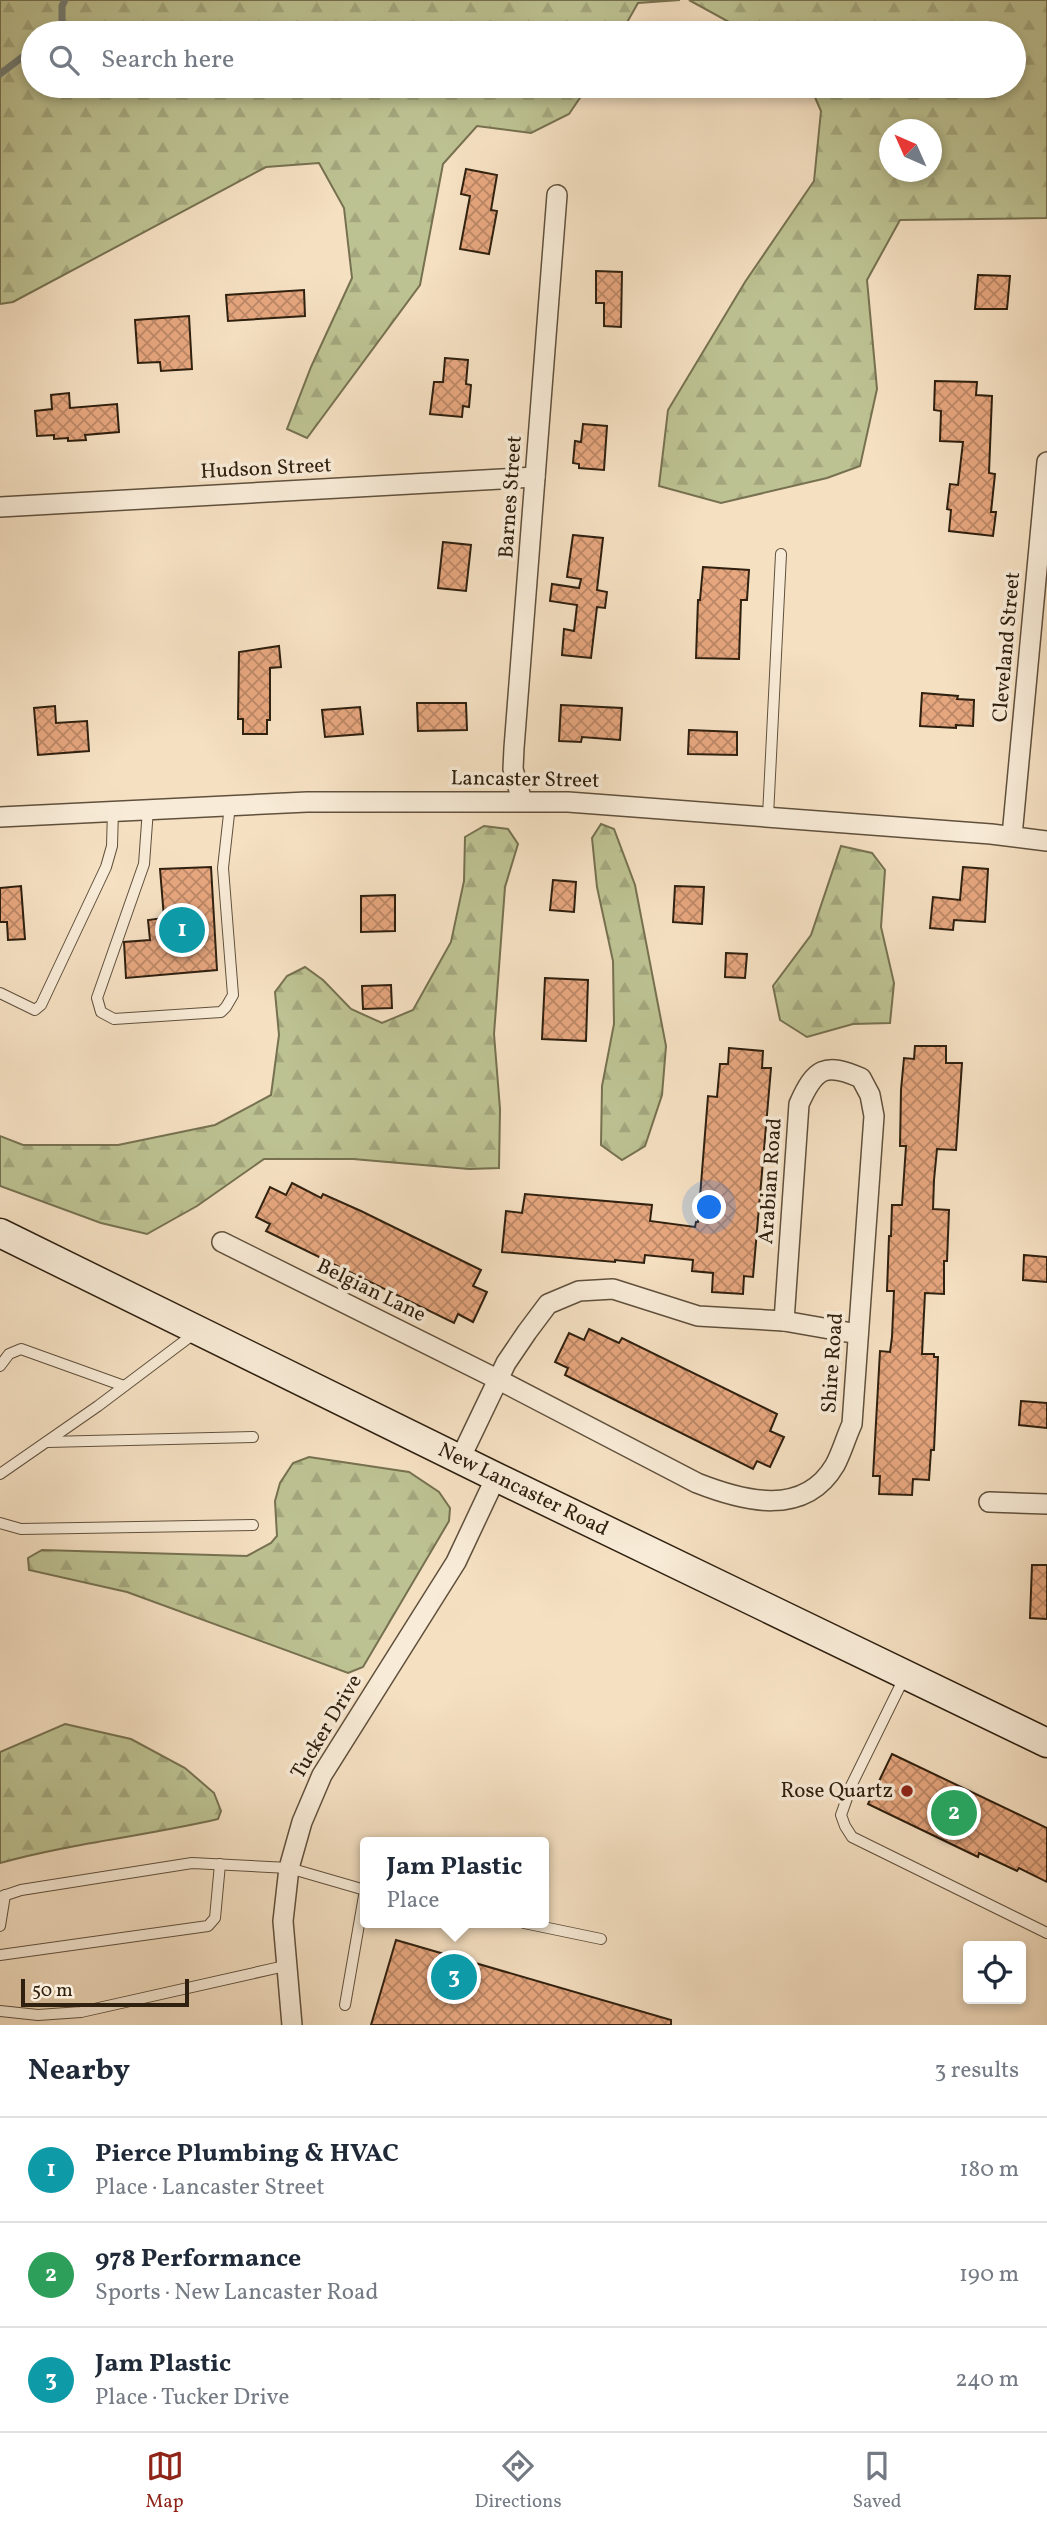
<!DOCTYPE html>
<html lang="en">
<head>
<meta charset="utf-8">
<style>
  body { margin:0; font-family:Vollkorn,serif; background:#f6f6f7; color:#1f2937 }
  .controls { position:absolute; right:21px; bottom:21px; display:grid; overflow:hidden; border-radius:7px; box-shadow:0 4px 10px #0003 }
  .controls button { width:63px; height:63px; display:grid; place-items:center; padding:0; border:0; border-bottom:2px solid #e0e1e3; background:#fff; color:#1f2937; font:35px sans-serif }
  .compass { position:absolute; left:879px; top:119px; width:63px; height:63px; border-radius:50%; background:#fff; box-shadow:0 4px 10px #0003; rotate:315deg }
  .scale { position:absolute; left:21px; bottom:18px; width:168px; box-sizing:border-box; padding-left:7px; border:4px solid #2f200f; border-top:0; font-size:19px; line-height:24px; white-space:nowrap; color:#2f200f; -webkit-text-stroke:5px #f8ebd7; paint-order:stroke }
  .you { position:absolute; left:710px; top:1208px; width:24px; height:24px; margin:-18px; border:5px solid #fff; border-radius:50%; background:#1a73e8; box-shadow:0 0 0 10px #1a73e833 }
  .badge { display:grid; place-items:center; width:46px; height:46px; border-radius:50%; background:#8f2418; color:#fff; font-size:23px; font-weight:700 }
  .pin { position:absolute; translate:-50% -50%; border:4px solid #fff; box-shadow:0 2px 7px #0006 }
  .popup { position:absolute; left:360px; top:1837px; width:189px; height:91px; box-sizing:border-box; display:grid; place-content:center; border-radius:7px; background:#fff; filter:drop-shadow(0 2px 5px #0005); font-size:23px; white-space:nowrap; color:#747a83 }
  .popup b { font-size:26px; color:#1f2937 }
  .popup::after { content:''; position:absolute; left:50%; top:100%; margin-left:-14px; border:14px solid transparent; border-top-color:#fff }
  .list { margin:0; padding:0; list-style:none }
  h2 { display:flex; justify-content:space-between; align-items:center; height:91px; margin:0; padding:0 28px; font-size:30px }
  h2 small { font-size:23px; font-weight:400; color:#747a83 }
  .list li { display:grid; grid-template-columns:46px 1fr auto; gap:21px; align-items:center; box-sizing:border-box; height:105px; padding:0 28px; border-top:2px solid #e0e1e3 }
  .list b { display:block; font-size:26px; white-space:nowrap }
  .list p { margin:0; font-size:23px; white-space:nowrap; color:#747a83 }
  .list em { font-size:23px; font-style:normal; color:#747a83 }
  .icon { flex:none; width:38px; height:38px; fill:none; stroke:currentColor; stroke-width:2; stroke-linecap:round; stroke-linejoin:round }
  .map { position:relative; flex:none; width:1047px; height:2025px; overflow:hidden }
  .search { position:absolute; background:#fff; box-shadow:0 4px 10px #0003; left:21px; right:21px; top:21px; height:77px; display:flex; align-items:center; gap:18px; box-sizing:border-box; padding:0 24px; border-radius:38px; color:#747a83; font-size:26px }
  .sheet { height:406px; background:#fff }
  nav { display:flex; justify-content:space-around; align-items:center; box-sizing:border-box; height:98px; border-top:2px solid #e0e1e3; background:#fff; font-size:19px; color:#747a83 }
  nav a { display:grid; justify-items:center; gap:4px }
  nav .on { color:#8f2418 }
  .map>svg:first-child { display:block }
  .forest { fill:url(#forest-firs); stroke:#767150; stroke-width:2; fill-rule:evenodd }
  .lines { fill:none; stroke-linecap:round; stroke-linejoin:round }
  .stream { stroke:#727d76; stroke-width:7 }
  .building { fill:url(#building-cross-hatch); stroke:#2f200f; stroke-width:2 }
  .lane-casing { stroke:#60503c; stroke-width:12 }
  .street-casing { stroke:#60503c; stroke-width:22 }
  .secondary-casing { stroke:#2f200f; stroke-width:31 }
  .lane { stroke:#f8ebd7; stroke-width:10 }
  .street { stroke:#f8ebd7; stroke-width:19 }
  .secondary { stroke:#f8ebd7; stroke-width:28 }
  .poi-dot { fill:#8f2418; stroke:#f8ebd7; stroke-width:2.5 }
  .labels { text-anchor:middle; dominant-baseline:central; stroke-width:7; stroke-linejoin:round; paint-order:stroke }
  .street-label { font-size:21px; fill:#2f200f; stroke:#f8ebd7 }
  .poi-label { font-size:21px; fill:#2f200f; stroke:#f8ebd7; text-anchor:end }
</style>
</head>
<body>
<div class="map">
<svg width="1047" height="2025" viewBox="0 0 1047 2025">
  <defs>
    <pattern id="forest-firs" width="22" height="20" patternUnits="userSpaceOnUse" patternTransform="scale(1.75)"><rect width="22" height="20" fill="#bdc292"/><path d="M5 1l3.5 6h-7zM16 11l3.5 6h-7z" fill="#a3a67d"/></pattern>
    <pattern id="building-cross-hatch" width="8" height="8" patternUnits="userSpaceOnUse" patternTransform="scale(1.75)"><rect width="8" height="8" fill="#e6a67e"/><path d="M0 0l8 8M0 8l8-8" fill="none" stroke="#bb8766"/></pattern>
  </defs>
  <rect width="100%" height="100%" fill="#f5e0c2"/>
  <filter id="stains"><feTurbulence type="fractalNoise" baseFrequency=".00286" numOctaves="4"/><feColorMatrix values="0 0 0 0 .2 0 0 0 0 .09 0 0 0 0 .02 0 0 0 .5 -.17"/></filter>
  <radialGradient id="worn" r=".72"><stop offset=".6" stop-color="#630" stop-opacity="0"/><stop offset="1" stop-color="#630" stop-opacity=".3"/></radialGradient>
  <g class="forest">
    <polygon points="0,0 680,0 638,3 621,33 33,33 33,86 588,86 569,114 531,133 477,126 443,164 420,285 307,438 287,429 311,367 352,278 344,208 319,163 266,167 13,302 0,304"/>
    <path d="M689 0H1047V218L900 220 867 280 877 389 860 466 827 478 721 503 659 486 668 410 745 282 814 181 821 111 810 86H1014V33H749ZM890 130H932V172H890Z"/>
    <polygon points="601,824 614,829 635,885 666,1046 662,1095 645,1146 622,1160 601,1145 602,1086 614,1024 613,961 597,887 592,838"/>
    <polygon points="484,826 508,829 518,844 505,887 494,1034 500,1109 499,1168 469,1169 353,1159 264,1159 197,1206 147,1234 101,1223 0,1186 0,1136 23,1145 118,1145 215,1125 271,1095 279,1035 275,992 287,976 305,967 323,980 351,1009 382,1023 413,1010 451,942 464,881 465,837"/>
    <polygon points="841,846 872,853 885,870 881,927 894,983 890,1023 853,1024 807,1037 780,1020 773,986 811,935"/>
    <polygon points="309,1457 409,1472 439,1492 450,1508 449,1521 363,1667 348,1673 127,1592 29,1570 28,1558 42,1550 247,1556 271,1543 277,1536 275,1501 280,1483 293,1463"/>
    <path d="M65 1724 131 1739 185 1768 214 1793 221 1811 218 1819C146 1836 72 1843 0 1863V1752Z"/>
  </g>
  <g class="lines">
    <g class="stream">
      <polyline points="54,33 62,27 62,6 65,0"/>
      <polyline points="0,74 33,49"/>
    </g>
  </g>
  <g class="building">
    <polygon points="466,169 497,175 491,210 497,211 489,254 460,249 470,196 461,194"/>
    <polygon points="596,271 622,272 621,327 604,326 604,303 596,303"/>
    <polygon points="978,275 1010,276 1007,309 975,309"/>
    <polygon points="304,290 305,316 228,321 226,295"/>
    <polygon points="189,316 192,369 161,371 160,362 138,363 135,320"/>
    <polygon points="445,358 468,360 466,384 471,385 469,407 463,406 462,417 430,414 434,382 443,382"/>
    <polygon points="935,381 977,382 976,395 992,396 989,473 995,474 991,512 996,512 993,536 949,531 951,510 947,509 950,484 958,485 963,442 940,441 941,411 934,410"/>
    <polygon points="69,393 70,408 117,404 119,432 85,435 86,440 68,441 68,438 54,439 54,435 37,436 35,411 52,409 51,395"/>
    <polygon points="583,424 607,426 604,470 579,468 579,464 573,463 575,441 581,442"/>
    <polygon points="573,535 603,538 597,590 607,592 605,608 597,607 591,658 562,655 564,629 574,631 577,605 550,601 552,584 579,588 581,579 567,577"/>
    <polygon points="443,542 471,545 466,591 438,588"/>
    <polygon points="703,567 749,570 747,600 741,600 739,659 696,658 698,600 700,600"/>
    <polygon points="279,646 281,667 270,668 270,720 267,720 267,734 243,734 243,719 238,719 239,652"/>
    <polygon points="922,693 958,696 957,699 974,700 973,726 956,725 956,728 920,726"/>
    <polygon points="417,703 466,703 467,730 418,731"/>
    <polygon points="561,705 622,708 620,740 582,737 581,742 559,741"/>
    <polygon points="55,706 56,723 87,721 89,751 38,755 34,708"/>
    <polygon points="360,707 363,734 325,737 322,710"/>
    <polygon points="689,730 737,732 737,755 688,754"/>
    <polygon points="211,867 217,970 126,978 124,942 150,940 148,920 164,918 160,869"/>
    <polygon points="963,867 988,869 985,922 954,920 953,930 930,928 933,897 960,900"/>
    <polygon points="553,880 576,882 574,912 550,910"/>
    <polygon points="21,886 25,939 8,940 7,922 0,922 0,888"/>
    <polygon points="675,886 704,887 702,924 673,922"/>
    <polygon points="395,895 395,931 361,932 361,896"/>
    <polygon points="726,953 747,954 745,978 725,977"/>
    <polygon points="545,978 588,980 586,1041 542,1039"/>
    <polygon points="391,985 392,1008 363,1009 362,986"/>
    <polygon points="915,1046 946,1046 946,1063 962,1063 956,1150 937,1149 934,1180 933,1209 949,1210 947,1261 944,1261 944,1294 925,1293 922,1354 934,1354 934,1357 938,1357 934,1450 931,1450 929,1480 913,1479 912,1495 879,1494 880,1476 873,1476 880,1351 890,1352 892,1337 894,1291 887,1291 889,1236 891,1236 892,1205 902,1205 906,1146 900,1146 901,1090 904,1058 914,1059"/>
    <polygon points="729,1048 763,1051 762,1068 771,1068 753,1277 744,1276 743,1294 712,1292 713,1273 692,1271 693,1260 645,1255 644,1263 615,1260 615,1262 502,1252 506,1211 522,1213 525,1194 652,1205 650,1221 695,1227 696,1222 698,1222 708,1096 717,1097 720,1064 728,1064"/>
    <polygon points="292,1183 321,1198 323,1194 361,1211 481,1270 473,1286 487,1292 473,1322 458,1314 454,1323 266,1231 270,1224 256,1217 270,1187 286,1195"/>
    <polygon points="1024,1255 1047,1257 1047,1282 1023,1280"/>
    <polygon points="589,1329 619,1343 622,1338 777,1414 770,1431 784,1437 770,1467 757,1461 753,1469 565,1375 568,1368 555,1362 569,1333 584,1340"/>
    <polygon points="1021,1401 1047,1403 1047,1428 1019,1425"/>
    <polygon points="1032,1565 1047,1565 1047,1619 1030,1618"/>
    <polygon points="892,1754 1047,1828 1047,1882 1019,1868 1017,1871 979,1853 978,1857 868,1804"/>
    <polygon points="396,1940 671,2020 671,2025 371,2025"/>
  </g>
  <g class="lines">
    <g class="lane-casing">
      <g id="lane">
        <polyline points="148,809 144,864 97,998 101,1012 114,1019 221,1012 226,1007 233,995 223,868 230,805"/>
        <polyline points="768,816 781,554"/>
        <polyline points="0,993 35,1010 41,1005 106,867 112,846 113,810"/>
        <polyline points="0,1366 9,1354 21,1349 124,1386"/>
        <polyline points="47,1442 253,1437"/>
        <polyline points="0,1474 98,1406 195,1333"/>
        <polyline points="0,1523 21,1529 253,1525"/>
        <polyline points="905,1676 851,1786 846,1801 841,1815 845,1826 852,1837 1047,1933"/>
        <polyline points="0,1897 21,1890 192,1863 289,1868 365,1890"/>
        <polyline points="524,1923 601,1939"/>
        <polyline points="0,1926 5,1895"/>
        <polyline points="0,1955 208,1926 215,1918 220,1864"/>
        <polyline points="345,2005 365,1890"/>
        <polyline points="0,2011 38,2015 81,2012 285,1966"/>
      </g>
    </g>
    <g class="street-casing">
      <g id="street">
        <polyline points="0,507 535,477"/>
        <polyline points="522,801 513,769 514,748 557,195"/>
        <polyline points="0,817 307,802 568,802 991,834 1047,841"/>
        <polyline points="1012,836 1047,462"/>
        <path d="M222 1242 499 1380 697 1483C743 1501 804 1518 835 1465 842 1452 846 1437 852 1424L874 1116 870 1095 861 1078C825 1062 815 1068 799 1104L784 1321"/>
        <polyline points="460,1459 506,1363 527,1332 548,1304 579,1291 613,1289 698,1316 784,1321 858,1334"/>
        <polyline points="989,1502 1047,1504"/>
        <polyline points="292,2025 283,1921 289,1868 302,1822 322,1775 456,1562 496,1477"/>
      </g>
    </g>
    <g class="secondary-casing">
      <polyline id="secondary" points="0,1233 496,1477 1047,1743"/>
    </g>
    <use href="#lane" class="lane"/>
    <use href="#street" class="street"/>
    <use href="#secondary" class="secondary"/>
  </g>
  <circle class="poi-dot" cx="907" cy="1791" r="7"/>
  <g class="labels">
    <g class="street-label">
      <text transform="translate(266 469) rotate(-3)">Hudson Street</text>
      <text transform="translate(511 497) rotate(-86)">Barnes Street</text>
      <text transform="translate(1007 647) rotate(-85)">Cleveland Street</text>
      <text transform="translate(525 780) rotate(1)">Lancaster Street</text>
      <text transform="translate(771 1181) rotate(-86)">Arabian Road</text>
      <text transform="translate(371 1291) rotate(26)">Belgian Lane</text>
      <text transform="translate(833 1363) rotate(-86)">Shire Road</text>
      <text transform="translate(523 1490) rotate(26)">New Lancaster Road</text>
      <text transform="translate(327 1727) rotate(-59)">Tucker Drive</text>
    </g>
    <g class="poi-label">
      <text x="893" y="1791">Rose Quartz</text>
    </g>
  </g>
  <rect width="100%" height="100%" filter="url(#stains)"/>
  <rect width="100%" height="100%" fill="url(#worn)"/>
</svg>
<div class="controls">
<button><svg class="icon" aria-label="locate" viewBox="0 0 24 24"><circle cx="12" cy="12" r="6"/><path d="M12 2v4M12 18v4M2 12h4M18 12h4"/></svg></button>
</div>
<svg class="compass" viewBox="-18 -18 36 36"><path d="M0-13l5 13h-10z" fill="#e53935"/><path d="M0 13l5-13h-10z" fill="#747a83"/></svg>
<div class="scale">50 m</div>
<div class="you"></div>
<div class="pin badge" style="left:182px;top:930px;background:#0f9aa8">1</div>
<div class="pin badge" style="left:954px;top:1813px;background:#2e9e5b">2</div>
<div class="pin badge" style="left:454px;top:1977px;background:#0f9aa8">3</div>
<div class="popup"><b>Jam Plastic</b>Place</div>
<div class="search"><svg class="icon" aria-label="search" viewBox="0 0 24 24"><circle cx="10" cy="10" r="6"/><path d="M15 15l6 6"/></svg>Search here</div>
</div>
<section class="sheet">
<h2>Nearby<small>3 results</small></h2>
<ul class="list">
<li><span class="badge" style="background:#0f9aa8">1</span><div><b>Pierce Plumbing &amp; HVAC</b><p>Place · Lancaster Street</p></div><em>180 m</em></li>
<li><span class="badge" style="background:#2e9e5b">2</span><div><b>978 Performance</b><p>Sports · New Lancaster Road</p></div><em>190 m</em></li>
<li><span class="badge" style="background:#0f9aa8">3</span><div><b>Jam Plastic</b><p>Place · Tucker Drive</p></div><em>240 m</em></li>
</ul>
</section>
<nav>
<a class="on"><svg class="icon" aria-label="map" viewBox="0 0 24 24"><path d="M3 6l6-2 6 2 6-2v14l-6 2-6-2-6 2zM9 4v14M15 6v14"/></svg>Map</a>
<a><svg class="icon" aria-label="directions" viewBox="0 0 24 24"><path d="M12 3l9 9-9 9-9-9zM9 14v-3h6M13 9l2 2-2 2"/></svg>Directions</a>
<a><svg class="icon" aria-label="saved" viewBox="0 0 24 24"><path d="M7 4h10v16l-5-4-5 4z"/></svg>Saved</a>
</nav>
</body>
</html>
